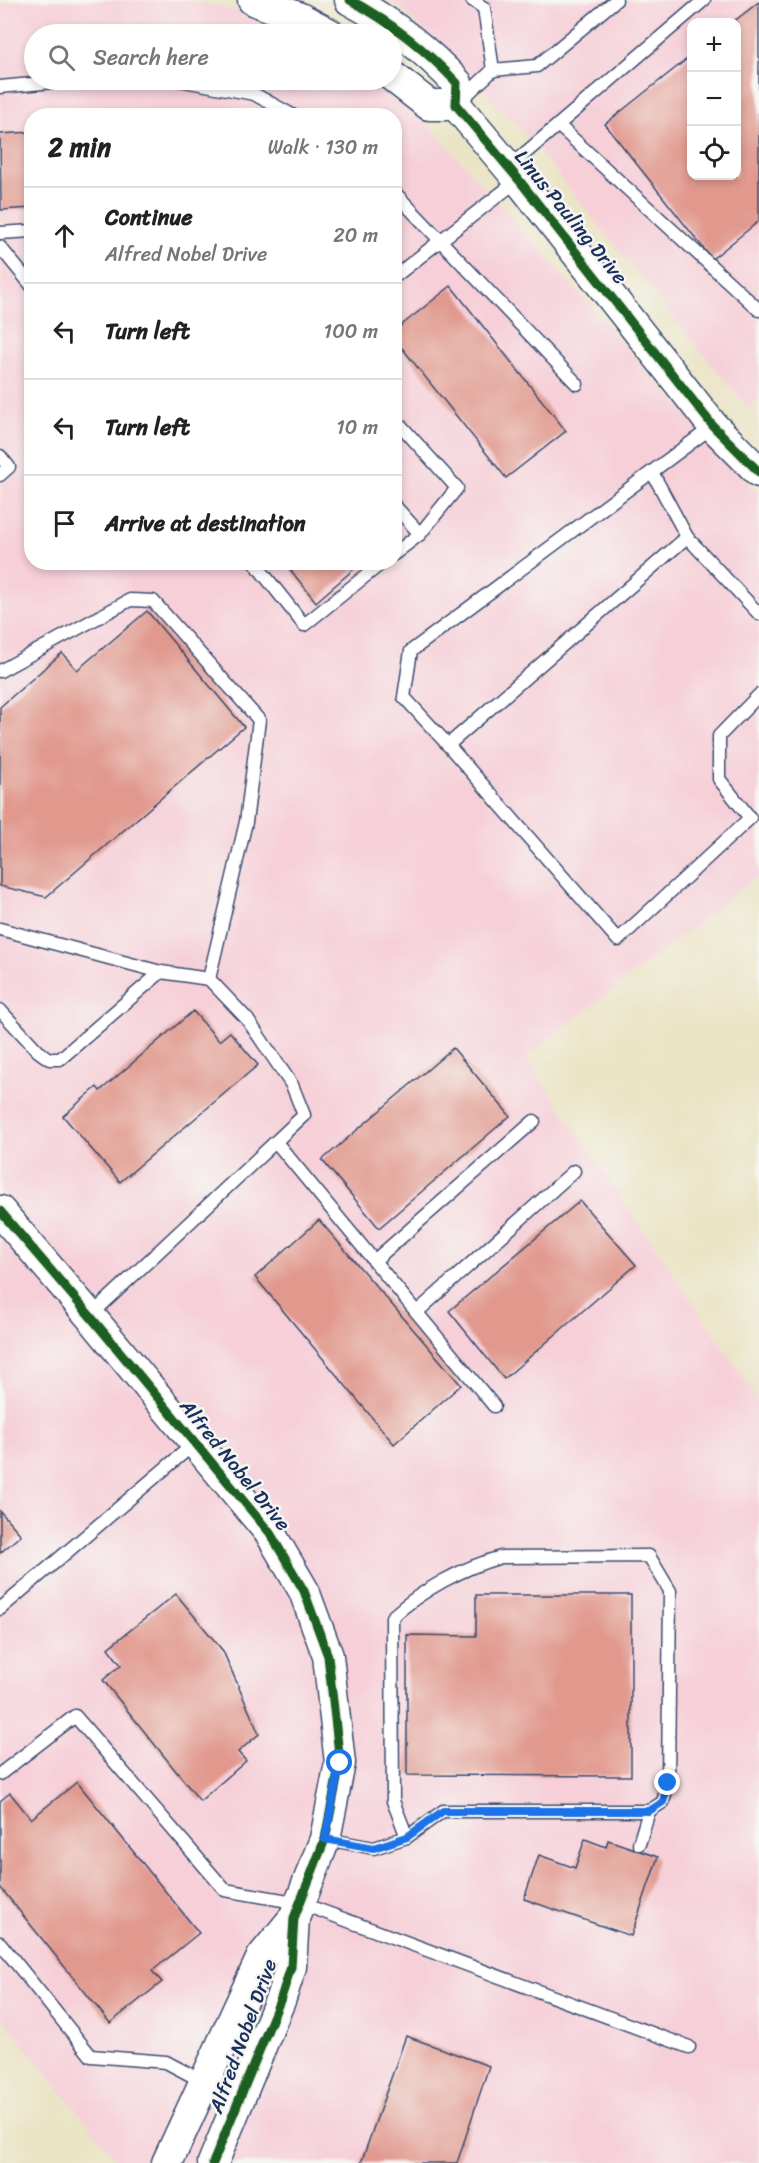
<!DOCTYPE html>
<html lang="en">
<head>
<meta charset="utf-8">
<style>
  body { margin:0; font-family:Sriracha,sans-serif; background:#f2f2f2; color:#222 }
  .controls { position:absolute; right:18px; top:18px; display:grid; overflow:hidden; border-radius:12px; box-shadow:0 3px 9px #0003 }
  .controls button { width:54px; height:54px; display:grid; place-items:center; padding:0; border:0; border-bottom:2px solid #e0e0e0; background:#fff; color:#222; font:30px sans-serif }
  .stop { position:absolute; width:18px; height:18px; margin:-14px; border:4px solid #1a73e8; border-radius:50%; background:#fff }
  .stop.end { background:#1a73e8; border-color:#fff; box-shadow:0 2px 6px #0008 }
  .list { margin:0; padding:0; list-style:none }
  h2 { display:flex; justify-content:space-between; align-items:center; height:78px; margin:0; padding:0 24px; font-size:26px }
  h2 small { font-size:20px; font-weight:400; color:#767676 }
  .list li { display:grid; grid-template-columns:39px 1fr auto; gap:18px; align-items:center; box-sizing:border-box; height:96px; padding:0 24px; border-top:2px solid #e0e0e0 }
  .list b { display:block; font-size:22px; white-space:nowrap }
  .list p { margin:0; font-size:20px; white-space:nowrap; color:#767676 }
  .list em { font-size:20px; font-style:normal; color:#767676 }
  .icon { flex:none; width:33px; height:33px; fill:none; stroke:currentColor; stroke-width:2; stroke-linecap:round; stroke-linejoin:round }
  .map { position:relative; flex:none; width:759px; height:2163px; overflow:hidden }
  .search { position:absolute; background:#fff; box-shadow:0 3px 9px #0003; left:24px; top:24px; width:378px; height:66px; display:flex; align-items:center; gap:15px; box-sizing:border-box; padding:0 21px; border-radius:33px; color:#767676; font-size:22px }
  .panel { position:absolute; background:#fff; box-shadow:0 3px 9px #0003; left:24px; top:108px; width:378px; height:462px; border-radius:24px }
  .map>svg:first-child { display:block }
  .built { fill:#f6cfd8; fill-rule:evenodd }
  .building { fill:#e1998e }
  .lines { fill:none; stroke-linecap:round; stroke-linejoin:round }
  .service-casing { stroke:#3a4a6d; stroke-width:15 }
  .tertiary-casing { stroke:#3a4a6d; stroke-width:33 }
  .service { stroke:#fff; stroke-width:12 }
  .tertiary { stroke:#fff; stroke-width:30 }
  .cycleway-casing { stroke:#f6f6f2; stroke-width:13 }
  .cycleway { stroke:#1b5e20; stroke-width:9 }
  .route { stroke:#1a73e8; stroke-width:8 }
  .labels { text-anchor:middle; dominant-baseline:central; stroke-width:5; stroke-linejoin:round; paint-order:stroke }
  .street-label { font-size:20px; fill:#1b2f5e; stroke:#f6f6f2 }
</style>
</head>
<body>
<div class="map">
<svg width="759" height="2163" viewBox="0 0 759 2163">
  <rect width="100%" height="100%" fill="#f6f6f2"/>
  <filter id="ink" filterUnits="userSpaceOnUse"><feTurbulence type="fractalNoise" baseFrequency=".0167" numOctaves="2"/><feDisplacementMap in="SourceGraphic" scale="12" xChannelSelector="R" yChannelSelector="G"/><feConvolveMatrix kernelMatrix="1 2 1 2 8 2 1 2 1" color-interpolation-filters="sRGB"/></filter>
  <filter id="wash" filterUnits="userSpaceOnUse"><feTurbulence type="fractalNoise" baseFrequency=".008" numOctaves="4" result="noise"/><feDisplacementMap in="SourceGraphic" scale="24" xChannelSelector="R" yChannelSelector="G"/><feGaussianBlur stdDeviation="1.35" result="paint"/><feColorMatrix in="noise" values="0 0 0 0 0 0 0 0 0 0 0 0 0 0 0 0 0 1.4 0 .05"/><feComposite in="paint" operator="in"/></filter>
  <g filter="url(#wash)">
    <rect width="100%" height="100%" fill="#eae4c5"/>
    <g class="built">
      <path d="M20 0H190L264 16 293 34H34V80H363L420 116 759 495V875L526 1057 759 1400V2163H119L0 2014V4ZM32 116H394V562H32Z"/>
      <path d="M387 0H759V399L748 409 520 128 400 8ZM692 22H736V176H692Z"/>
    </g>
    <g id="blocks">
      <g class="building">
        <polygon points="759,2 759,221 712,259 605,124 692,55 692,176 736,176 736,22 733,22"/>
        <polygon points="32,132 32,208 1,210 0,134"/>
        <polygon points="451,286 566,431 506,478 394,338 394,331"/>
        <polygon points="284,562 362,562 316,602"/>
        <polygon points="147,611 244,727 46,897 0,886 0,707 62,653 77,670"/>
        <polygon points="193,1011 219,1041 230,1032 258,1065 120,1182 63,1116 97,1087 100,1091"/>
        <polygon points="453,1048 510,1116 379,1228 322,1160"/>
        <polygon points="580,1201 636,1265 504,1379 449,1311"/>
        <polygon points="319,1220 461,1385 394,1444 255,1277"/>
        <polygon points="0,1511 21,1535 0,1553"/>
        <polygon points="176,1594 223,1651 259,1734 238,1752 246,1761 200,1801 103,1680 121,1665 108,1648"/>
        <polygon points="476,1595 631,1595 631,1776 407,1775 407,1635 476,1636"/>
        <polygon points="77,1782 199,1933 152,1971 162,1982 110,2023 0,1887 0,1801 10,1793 31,1819"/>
        <polygon points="585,1839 606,1847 608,1840 658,1857 631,1936 524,1899 539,1855 575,1868"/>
        <polygon points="406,2036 489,2066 457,2163 361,2163"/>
      </g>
    </g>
  </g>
  <g filter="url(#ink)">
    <use href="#blocks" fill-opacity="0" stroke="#3a4a6d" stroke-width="1.5"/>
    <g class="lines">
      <g class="service-casing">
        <g id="service">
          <polyline points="493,70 537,66 616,0"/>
          <polyline points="179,80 254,94 294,116"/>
          <polyline points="0,87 74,80"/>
          <polyline points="461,100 493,70 484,8 472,0"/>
          <polyline points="558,125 759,310"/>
          <polyline points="509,167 704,0"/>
          <polyline points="394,192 577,384"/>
          <polyline points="0,233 32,231"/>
          <polyline points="0,247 32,286"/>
          <polyline points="394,277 518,180"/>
          <polyline points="394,418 457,488 420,534 394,554"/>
          <polyline points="0,456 9,467 0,475"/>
          <polyline points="652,472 687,537 448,745 404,697 411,651 712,427"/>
          <polyline points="394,505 420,534"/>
          <polyline points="687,537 759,614"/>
          <polyline points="254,562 304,625 383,562"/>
          <polyline points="0,671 130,600 153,601 259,720 246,822 209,979"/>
          <polyline points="448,745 618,940 750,818 719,779 719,736 759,695"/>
          <polyline points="0,929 161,972 209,979 247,1019 292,1085 304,1115 90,1316"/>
          <polyline points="0,1010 38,1051 49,1059 60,1059 161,972"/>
          <polyline points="276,1142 494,1406"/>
          <polyline points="374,1261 534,1121"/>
          <polyline points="417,1312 574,1171"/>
          <path d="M649 1556 670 1591 668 1783 663 1802 649 1811H443L407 1837 393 1801 392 1617C422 1590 462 1568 501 1557Z"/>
          <polyline points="0,1609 195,1443"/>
          <polyline points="0,1774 75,1716 225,1890 300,1903 689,2047"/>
          <polyline points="326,1839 374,1848 407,1837"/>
          <polyline points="639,1844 649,1811"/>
          <polyline points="0,1943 91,2056 166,2062 204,2082"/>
        </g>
      </g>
      <g class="tertiary-casing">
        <g id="tertiary">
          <polyline points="253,0 300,18 330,34"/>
          <path d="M350 0C389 21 426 50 457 83L456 105 519 180 713 426 759 472"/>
          <polyline points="392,76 429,105 456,105"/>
          <polyline points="0,1211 90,1316 270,1533 304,1591 328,1656 340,1763 325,1839 294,1918 291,1967 281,1998 213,2163"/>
          <polyline points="167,2163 262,1957 294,1918"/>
        </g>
      </g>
      <use href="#service" class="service"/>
      <use href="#tertiary" class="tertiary"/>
      <g class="cycleway-casing">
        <g id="cycleway">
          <path d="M350 0C389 21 426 50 457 83L456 105 519 180 713 426 759 472"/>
          <polyline points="0,1211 90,1316 270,1533 304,1591 328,1656 340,1763 325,1839 294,1918 291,1967 281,1998 213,2163"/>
        </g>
      </g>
      <use href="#cycleway" class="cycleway"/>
    </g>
  </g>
  <g class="lines" filter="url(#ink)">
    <polyline class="route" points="340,1763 325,1839 374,1848 407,1837 443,1811 649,1811 663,1802 668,1783"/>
  </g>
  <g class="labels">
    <g class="street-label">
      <text transform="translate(571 217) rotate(51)">Linus Pauling Drive</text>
      <text transform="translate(235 1465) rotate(51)">Alfred Nobel Drive</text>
      <text transform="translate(243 2036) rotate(-70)">Alfred Nobel Drive</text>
    </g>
  </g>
</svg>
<div class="controls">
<button>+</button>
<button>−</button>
<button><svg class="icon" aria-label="locate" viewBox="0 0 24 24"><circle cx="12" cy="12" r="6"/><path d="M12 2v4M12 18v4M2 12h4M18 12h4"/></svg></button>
</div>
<div class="stop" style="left:340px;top:1763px"></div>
<div class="stop end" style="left:668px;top:1783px"></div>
<div class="search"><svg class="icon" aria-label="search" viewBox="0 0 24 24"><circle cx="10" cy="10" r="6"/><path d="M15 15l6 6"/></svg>Search here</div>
<section class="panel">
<h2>2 min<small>Walk · 130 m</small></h2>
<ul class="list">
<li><svg class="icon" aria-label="ahead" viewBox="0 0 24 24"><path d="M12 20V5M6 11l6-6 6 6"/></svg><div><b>Continue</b><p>Alfred Nobel Drive</p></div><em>20 m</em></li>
<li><svg class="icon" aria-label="left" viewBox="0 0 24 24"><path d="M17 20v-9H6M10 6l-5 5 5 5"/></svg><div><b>Turn left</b></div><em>100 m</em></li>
<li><svg class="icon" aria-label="left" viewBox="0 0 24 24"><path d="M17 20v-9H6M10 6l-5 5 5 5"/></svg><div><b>Turn left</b></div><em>10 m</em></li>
<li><svg class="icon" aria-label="arrive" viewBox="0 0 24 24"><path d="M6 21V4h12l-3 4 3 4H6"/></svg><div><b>Arrive at destination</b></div></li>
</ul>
</section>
</div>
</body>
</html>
